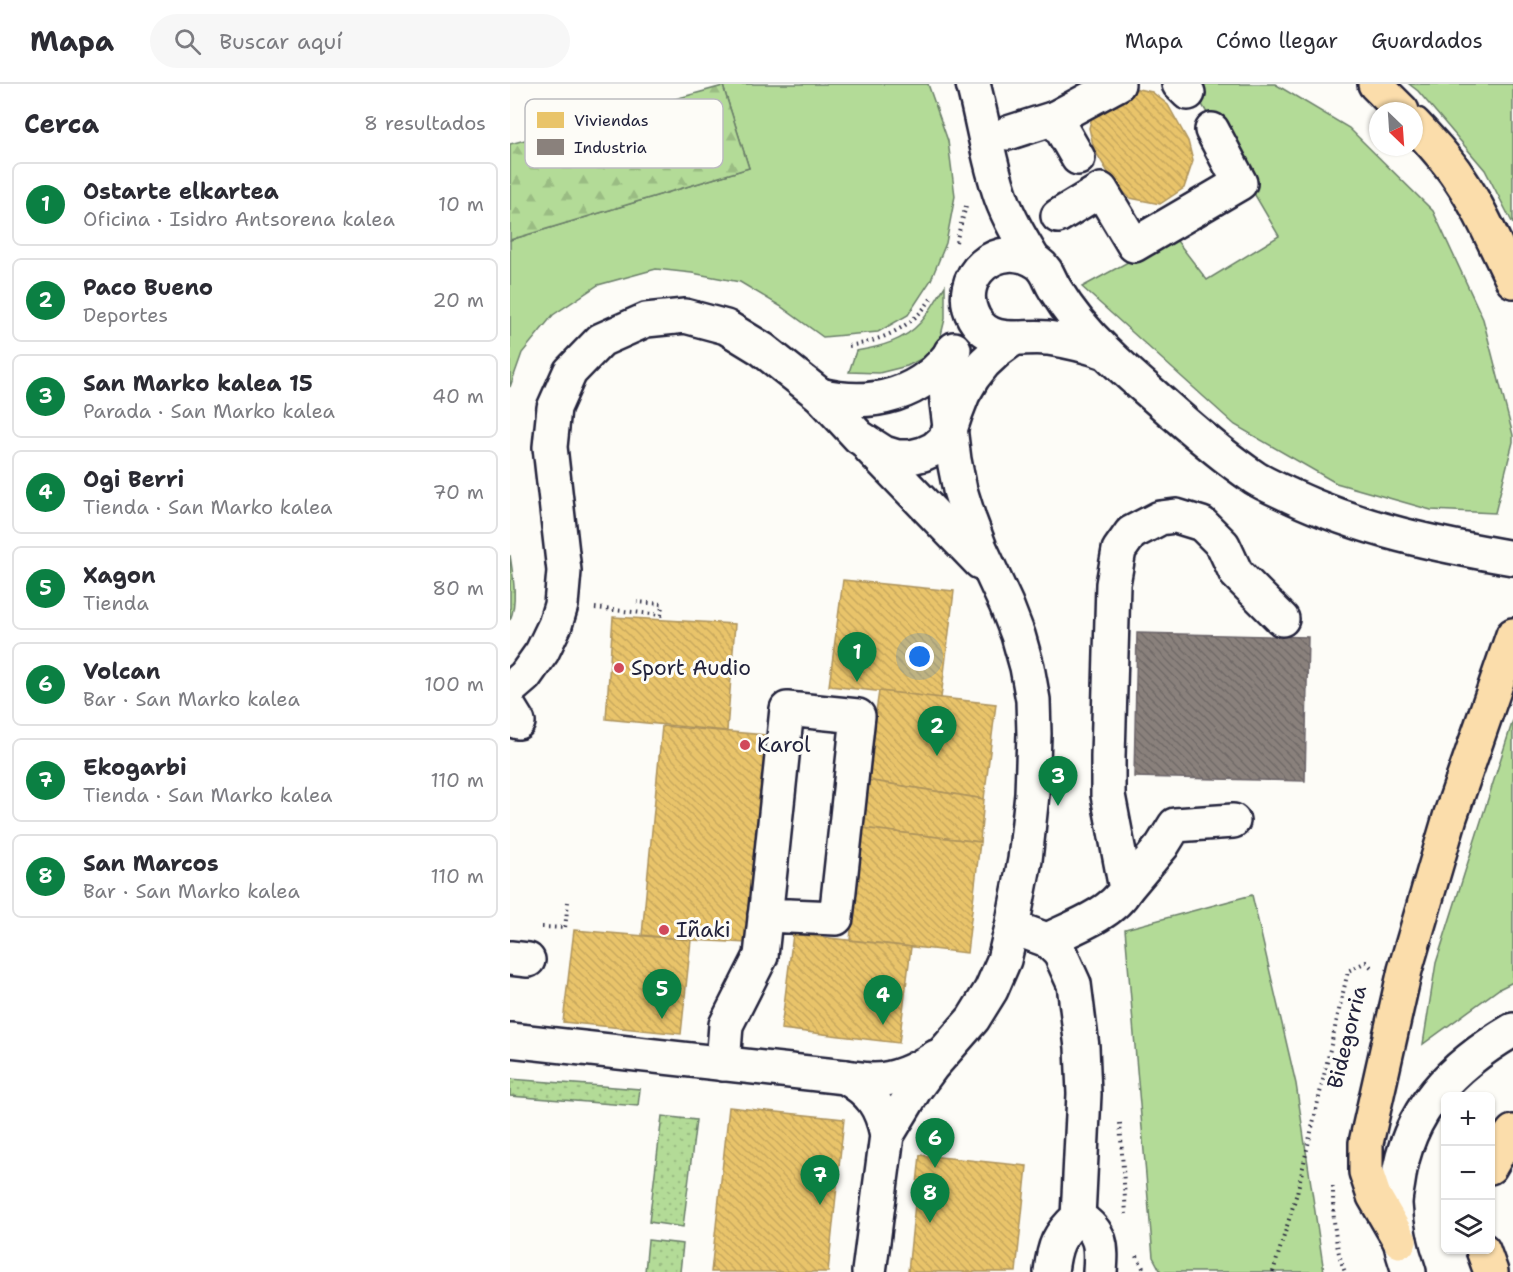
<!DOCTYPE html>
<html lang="es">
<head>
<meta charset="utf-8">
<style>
  body { margin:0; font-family:"Shantell Sans",sans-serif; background:#f7f7f7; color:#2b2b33 }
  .controls { position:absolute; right:18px; bottom:18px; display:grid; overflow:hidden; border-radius:9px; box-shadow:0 2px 4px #0004 }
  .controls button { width:54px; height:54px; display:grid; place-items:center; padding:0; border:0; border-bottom:2px solid #e1e1e2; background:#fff; color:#2b2b33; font:30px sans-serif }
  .compass { position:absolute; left:859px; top:18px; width:54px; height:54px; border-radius:50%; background:#fff; box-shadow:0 2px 4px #0004; rotate:155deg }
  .you { position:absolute; left:410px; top:573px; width:21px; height:21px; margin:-15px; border:4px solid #fff; border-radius:50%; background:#1a73e8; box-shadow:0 0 0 9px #1a73e833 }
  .badge { display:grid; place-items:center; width:39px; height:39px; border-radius:50%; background:#0b8043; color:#fff; font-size:20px; font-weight:700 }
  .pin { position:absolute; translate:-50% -50px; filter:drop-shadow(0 2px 3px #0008) }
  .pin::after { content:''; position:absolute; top:32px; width:21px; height:18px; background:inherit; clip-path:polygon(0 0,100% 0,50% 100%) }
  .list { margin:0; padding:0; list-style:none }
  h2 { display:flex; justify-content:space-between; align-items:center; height:78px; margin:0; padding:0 24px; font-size:26px }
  h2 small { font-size:20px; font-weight:400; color:#7c7c81 }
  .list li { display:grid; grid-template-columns:39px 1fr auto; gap:18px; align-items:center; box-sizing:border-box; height:84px; margin:0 12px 12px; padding:0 12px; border:2px solid #e1e1e2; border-radius:9px }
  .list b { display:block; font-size:22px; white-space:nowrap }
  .list p { margin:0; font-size:20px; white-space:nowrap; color:#7c7c81 }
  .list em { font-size:20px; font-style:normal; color:#7c7c81 }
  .icon { flex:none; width:33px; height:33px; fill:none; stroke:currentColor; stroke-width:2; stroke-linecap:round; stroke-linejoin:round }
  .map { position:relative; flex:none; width:1003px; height:1188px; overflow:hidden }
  header { display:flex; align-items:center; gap:36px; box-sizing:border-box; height:84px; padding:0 30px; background:#fff; border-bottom:2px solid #e1e1e2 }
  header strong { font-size:28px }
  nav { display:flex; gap:33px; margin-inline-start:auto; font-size:21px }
  .search { width:420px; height:54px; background:#f7f7f7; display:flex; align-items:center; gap:15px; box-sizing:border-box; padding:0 21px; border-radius:33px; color:#7c7c81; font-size:22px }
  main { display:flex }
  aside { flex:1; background:#fff }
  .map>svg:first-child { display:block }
  .grass { fill:#b3db97; stroke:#6a7e69; stroke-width:1.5 }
  .forest { fill:url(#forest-firs); stroke:#6a7e69; stroke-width:1.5 }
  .garden { fill:url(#garden-dots); stroke:#6a7e69; stroke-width:1.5 }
  .homes { fill:url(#homes-back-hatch); stroke:#ad935c; stroke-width:1.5 }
  .industry { fill:url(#industry-back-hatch); stroke:#6b6468; stroke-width:1.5 }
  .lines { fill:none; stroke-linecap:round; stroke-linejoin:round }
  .minor-casing { stroke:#22223b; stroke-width:38 }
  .highway-casing { stroke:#22223b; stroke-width:38 }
  .path { stroke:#22223b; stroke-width:4; stroke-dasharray:1.5 4.5; stroke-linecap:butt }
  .minor { stroke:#fdfcf7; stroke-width:33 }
  .highway { stroke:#fbddab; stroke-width:33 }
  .poi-dot { fill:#d1495b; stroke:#fdfcf7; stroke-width:2 }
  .labels { text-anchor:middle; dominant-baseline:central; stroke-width:6; stroke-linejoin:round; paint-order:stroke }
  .poi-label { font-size:21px; fill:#22223b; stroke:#fdfcf7; text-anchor:start }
  .street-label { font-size:21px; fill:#22223b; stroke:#fdfcf7 }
  .key { fill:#fdfcf7; stroke:#bbbbbf; stroke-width:1.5 }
  .key-label { font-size:16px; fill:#22223b }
</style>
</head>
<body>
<header>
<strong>Mapa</strong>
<div class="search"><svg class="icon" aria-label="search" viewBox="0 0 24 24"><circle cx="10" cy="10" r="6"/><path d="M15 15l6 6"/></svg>Buscar aquí</div>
<nav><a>Mapa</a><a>Cómo llegar</a><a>Guardados</a></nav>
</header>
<main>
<aside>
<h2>Cerca<small>8 resultados</small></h2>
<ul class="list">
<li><span class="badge">1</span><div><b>Ostarte elkartea</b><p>Oficina · Isidro Antsorena kalea</p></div><em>10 m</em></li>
<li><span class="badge">2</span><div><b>Paco Bueno</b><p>Deportes</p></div><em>20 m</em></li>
<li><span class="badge">3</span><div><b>San Marko kalea 15</b><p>Parada · San Marko kalea</p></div><em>40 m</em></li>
<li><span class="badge">4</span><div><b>Ogi Berri</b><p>Tienda · San Marko kalea</p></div><em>70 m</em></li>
<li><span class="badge">5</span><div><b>Xagon</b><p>Tienda</p></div><em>80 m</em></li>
<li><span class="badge">6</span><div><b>Volcan</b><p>Bar · San Marko kalea</p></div><em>100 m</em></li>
<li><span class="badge">7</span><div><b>Ekogarbi</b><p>Tienda · San Marko kalea</p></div><em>110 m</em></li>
<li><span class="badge">8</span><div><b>San Marcos</b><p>Bar · San Marko kalea</p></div><em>110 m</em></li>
</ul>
</aside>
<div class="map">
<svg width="1003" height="1188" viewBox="0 0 1003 1188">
  <defs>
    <pattern id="forest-firs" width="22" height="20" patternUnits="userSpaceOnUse" patternTransform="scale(1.5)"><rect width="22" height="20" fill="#b3db97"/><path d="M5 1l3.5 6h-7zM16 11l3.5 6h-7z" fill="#9abc83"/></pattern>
    <pattern id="garden-dots" width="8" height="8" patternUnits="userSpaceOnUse" patternTransform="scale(1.5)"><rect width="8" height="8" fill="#b3db97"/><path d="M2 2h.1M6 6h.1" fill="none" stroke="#9abc83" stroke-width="1.8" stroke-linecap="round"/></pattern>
    <pattern id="homes-back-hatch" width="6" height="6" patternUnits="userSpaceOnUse" patternTransform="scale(1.5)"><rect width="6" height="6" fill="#e9c46a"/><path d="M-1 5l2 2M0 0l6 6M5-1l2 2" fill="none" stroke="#c8a85d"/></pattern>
    <pattern id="industry-back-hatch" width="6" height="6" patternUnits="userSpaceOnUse" patternTransform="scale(1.5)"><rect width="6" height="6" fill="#8a817c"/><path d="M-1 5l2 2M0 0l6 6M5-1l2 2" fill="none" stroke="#706967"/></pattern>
  </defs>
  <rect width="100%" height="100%" fill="#fdfcf7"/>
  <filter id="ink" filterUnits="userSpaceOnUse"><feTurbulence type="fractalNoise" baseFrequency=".0167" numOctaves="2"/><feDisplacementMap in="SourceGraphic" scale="12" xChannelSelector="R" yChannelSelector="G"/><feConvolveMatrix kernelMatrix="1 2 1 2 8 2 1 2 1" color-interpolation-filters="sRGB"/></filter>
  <g filter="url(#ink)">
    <g class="grass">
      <polygon points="221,0 418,0 438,57 445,112 436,159 421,196 398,231 368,248 313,253 270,222 230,198 182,189 146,185 88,201 43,231 12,269 0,303 0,156 239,84 213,2"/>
      <polygon points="680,0 765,0 839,44 923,127 973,235 1003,351 1003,358 985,429 921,426 826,399 725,341 572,203 664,153 697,196 769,152"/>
      <polygon points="899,0 1003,0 1003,140 975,86 908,7"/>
      <path d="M435 202V235L429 259 415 273 397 282 369 289 339 288 346 267C370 263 394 257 411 238 420 228 427 214 435 202Z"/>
      <polygon points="1003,636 1003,898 989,905 913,960 926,879"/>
      <polygon points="742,811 786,1000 814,1188 651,1188 643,1173 615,845"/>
    </g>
    <polygon class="forest" points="213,2 239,84 0,156 0,60"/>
    <g class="garden">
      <path d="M0 471C3 491 8 518 0 536Z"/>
      <polygon points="0,995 130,1005 128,1022 0,1012"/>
      <polygon points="152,1032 186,1036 173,1143 139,1138"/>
      <polygon points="138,1156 173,1160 170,1188 135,1188"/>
    </g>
    <g class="homes">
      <polygon points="614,2 642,8 658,21 678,57 683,77 674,104 650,120 620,114 605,100 584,65 579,44 586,18"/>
      <polygon points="333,496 444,507 431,614 319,602"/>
      <polygon points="103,533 225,540 217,647 96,635"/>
      <polygon points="369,607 486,620 474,715 356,696"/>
      <polygon points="152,642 256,651 237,859 181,856 132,851"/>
      <polygon points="356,696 474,715 470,758 351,744"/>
      <polygon points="351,744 470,758 457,869 340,856"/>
      <polygon points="64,846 181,856 171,950 53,938"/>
      <polygon points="283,850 401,863 389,959 271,945"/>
      <polygon points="219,1023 334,1035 318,1188 201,1188"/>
      <polygon points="410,1071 517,1082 506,1188 398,1188"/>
    </g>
    <polygon class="industry" points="627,549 798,553 795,697 624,693"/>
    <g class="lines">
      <g class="minor-casing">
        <g id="minor">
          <path d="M463 0C473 37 478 76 491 113 499 135 511 155 523 175"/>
          <polyline points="669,0 678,9"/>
          <polyline points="545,34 568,74"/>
          <polyline points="498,49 545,34 608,0"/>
          <polyline points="548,132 591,106 624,161 730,99 702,46"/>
          <path d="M595 268C576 261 558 257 538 254 511 251 481 263 464 234 442 193 489 152 528 179 538 186 539 196 545 205 559 228 577 250 596 268 613 285 632 301 650 317 680 344 711 371 745 394 756 401 769 406 781 412 851 445 927 461 1003 474"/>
          <path d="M310 311C362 324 413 311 444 265"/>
          <polyline points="360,364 470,478"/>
          <polyline points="0,605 15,592 32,568 45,541 51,521 54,487 40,363 44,324 60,288 91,256 136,236 175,232 216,243 252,265 310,311 349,353 374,369 387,373 401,373 413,370 424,365 433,357 440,346 446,328 453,310 463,293 474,279 488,266 503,255"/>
          <polyline points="0,625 8,638"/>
          <polyline points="616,805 652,762 665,741 723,737"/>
          <path d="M518 849 537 856 550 869 564 900 572 963 574 1010 568 1133C548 1151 544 1162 541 1188"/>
          <path d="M537 856C562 844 602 830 616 805L598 711V672L603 500 609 466 621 449 650 434 666 432 692 440 713 461 726 489 772 535"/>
          <polyline points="0,874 18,876"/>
          <path d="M0 956 335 993C361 1008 371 1022 377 1051"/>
          <polyline points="213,980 216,941 251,872 277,625 348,632 326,834 255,831"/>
          <path d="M335 993C344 994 354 996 364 996 386 996 408 985 426 973"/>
          <path d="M568 1133C592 1148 592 1162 590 1188"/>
          <polyline points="359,1188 377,1051 405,1005 422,982 463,935 481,906 494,876 502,843 515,776 522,710 524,650 523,616 517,583 508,551 496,520 470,464 459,435 450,406 444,376 437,319 436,302 441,268"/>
          <path d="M899 1188C892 1168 886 1142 885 1120 885 1113 887 1105 888 1098 897 1026 943 981 1003 946"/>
        </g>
      </g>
      <g class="highway-casing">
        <g id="highway">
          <polyline points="865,0 892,27"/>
          <path d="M904 40C920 57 936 74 949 94 971 126 986 163 1003 197"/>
          <polyline points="980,1083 991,1064 1003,1048"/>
          <polyline points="890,1157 864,1112 856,1088 856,1059 895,886 940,733 1003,551"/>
          <polyline points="973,1166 981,1188"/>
        </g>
      </g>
      <g class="path">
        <polyline points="446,158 456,122"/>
        <path d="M339 262C348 260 358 259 367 255 389 248 412 232 423 211"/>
        <polyline points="85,524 151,531 152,520 127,518"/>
        <polyline points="32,843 55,844 58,818"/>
        <polyline points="610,1039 616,1130"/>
        <path d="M823 1102C823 1131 824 1161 835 1188"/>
        <polyline points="627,1172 635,1188"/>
        <polyline points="763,1188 787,1109 838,887 856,878 861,883"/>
      </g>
      <use href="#minor" class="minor"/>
      <use href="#highway" class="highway"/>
    </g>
  </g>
  <g class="poi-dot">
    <circle cx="109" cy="584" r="6"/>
    <circle cx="235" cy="661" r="6"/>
    <circle cx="154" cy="846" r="6"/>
  </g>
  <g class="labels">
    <g class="poi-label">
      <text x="121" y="584">Sport Audio</text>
      <text x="247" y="661">Karol</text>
      <text x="166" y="846">Iñaki</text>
    </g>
    <g class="street-label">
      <text transform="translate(837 953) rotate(-76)">Bidegorria</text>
    </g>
  </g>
  <rect x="15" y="15" width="198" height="69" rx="9" class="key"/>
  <rect x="27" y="28" width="27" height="16" fill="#e9c46a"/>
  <rect x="27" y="55" width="27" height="16" fill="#8a817c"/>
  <g class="key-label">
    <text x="64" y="42">Viviendas</text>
    <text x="64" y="69">Industria</text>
  </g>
</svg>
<div class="controls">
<button>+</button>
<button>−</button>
<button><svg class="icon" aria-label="layers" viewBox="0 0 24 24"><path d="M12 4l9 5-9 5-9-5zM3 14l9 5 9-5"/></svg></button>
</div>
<svg class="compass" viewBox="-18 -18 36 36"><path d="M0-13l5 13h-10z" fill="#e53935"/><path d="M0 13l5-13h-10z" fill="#7c7c81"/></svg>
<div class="you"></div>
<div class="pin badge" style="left:347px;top:598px">1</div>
<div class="pin badge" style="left:427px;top:672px">2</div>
<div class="pin badge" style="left:548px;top:722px">3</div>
<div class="pin badge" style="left:373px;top:941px">4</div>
<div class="pin badge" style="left:152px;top:935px">5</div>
<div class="pin badge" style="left:425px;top:1084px">6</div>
<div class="pin badge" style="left:310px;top:1121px">7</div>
<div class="pin badge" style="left:420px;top:1139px">8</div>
</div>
</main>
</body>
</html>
